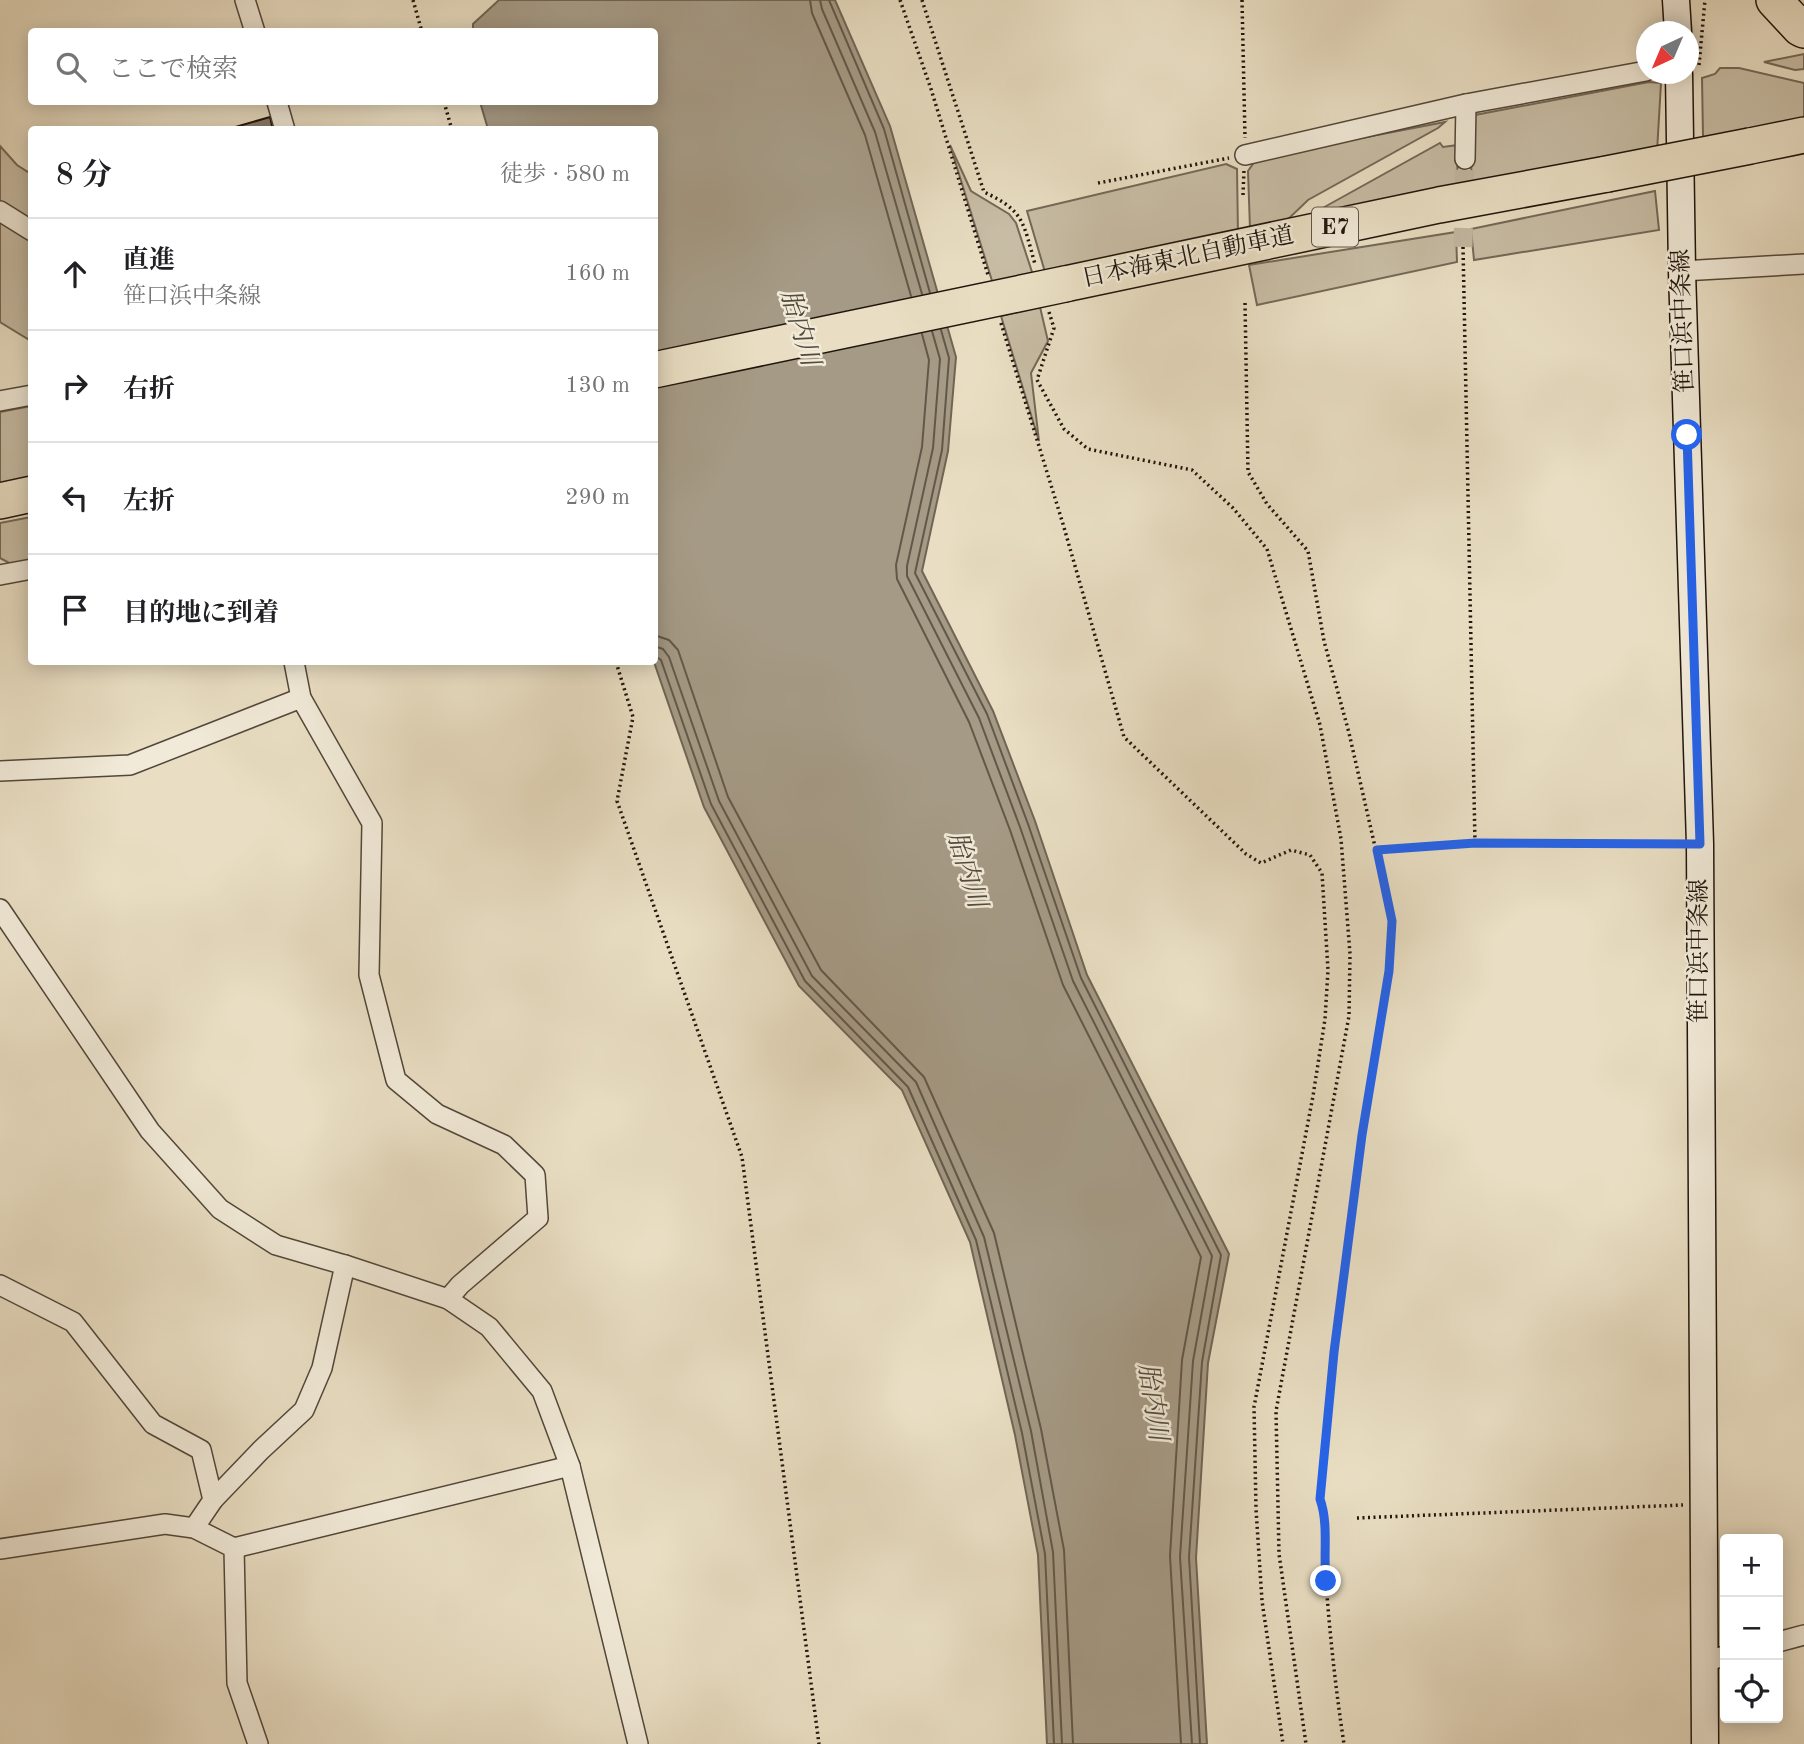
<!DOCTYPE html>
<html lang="ja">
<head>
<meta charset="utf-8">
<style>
  body { margin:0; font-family:"Old Standard TT","Noto Serif JP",serif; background:#f2f2f2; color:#202124 }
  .controls { position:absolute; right:21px; bottom:21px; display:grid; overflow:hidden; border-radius:7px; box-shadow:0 4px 18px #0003 }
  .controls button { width:63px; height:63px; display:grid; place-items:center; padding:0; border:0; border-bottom:2px solid #e0e0e0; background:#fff; color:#202124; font:35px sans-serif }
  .compass { position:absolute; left:1636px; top:21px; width:63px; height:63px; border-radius:50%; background:#fff; box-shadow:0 4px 18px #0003; rotate:224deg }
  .stop { position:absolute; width:21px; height:21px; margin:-16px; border:5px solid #2563eb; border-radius:50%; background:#fff }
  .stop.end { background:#2563eb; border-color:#fff; box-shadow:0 2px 7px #0008 }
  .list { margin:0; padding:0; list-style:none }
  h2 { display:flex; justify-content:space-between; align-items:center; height:91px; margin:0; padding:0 28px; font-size:30px }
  h2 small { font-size:23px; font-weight:400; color:#757577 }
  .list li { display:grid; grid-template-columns:46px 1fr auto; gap:21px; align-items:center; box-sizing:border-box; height:112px; padding:0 28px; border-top:2px solid #e0e0e0 }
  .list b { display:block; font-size:26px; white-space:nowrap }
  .list p { margin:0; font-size:23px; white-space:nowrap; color:#757577 }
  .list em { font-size:23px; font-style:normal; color:#757577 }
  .icon { flex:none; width:38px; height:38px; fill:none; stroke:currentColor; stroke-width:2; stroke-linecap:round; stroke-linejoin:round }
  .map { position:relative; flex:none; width:1804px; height:1744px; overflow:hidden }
  .search { position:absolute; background:#fff; box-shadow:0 4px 18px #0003; left:28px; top:28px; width:630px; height:77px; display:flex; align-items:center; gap:18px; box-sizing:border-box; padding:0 24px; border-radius:7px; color:#757577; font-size:26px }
  .panel { position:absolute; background:#fff; box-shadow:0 4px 18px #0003; left:28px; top:126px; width:630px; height:539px; border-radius:7px }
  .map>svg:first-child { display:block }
  .green { fill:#c7bca4; stroke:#746858; stroke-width:2 }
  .water { fill:#a59a85; stroke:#706555; stroke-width:2 }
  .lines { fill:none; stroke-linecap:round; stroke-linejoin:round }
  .shore { stroke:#625849; stroke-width:2 }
  .building { fill:#897e6c; stroke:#20150d; stroke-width:2 }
  .street-tunnel { stroke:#c1b69f; stroke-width:19; stroke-dasharray:19 10; stroke-linecap:butt }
  .street-casing { stroke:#52473a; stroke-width:22 }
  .secondary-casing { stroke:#20150d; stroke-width:29 }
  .highway-casing { stroke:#20150d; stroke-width:38 }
  .path { stroke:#20150d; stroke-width:3.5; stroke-dasharray:2 3.5; stroke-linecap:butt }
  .street { stroke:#f1ead8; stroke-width:19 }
  .secondary { stroke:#f1ead8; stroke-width:26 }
  .highway { stroke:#e9dec3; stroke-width:35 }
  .highway-bridge-casing { stroke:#20150d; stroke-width:38; stroke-linecap:butt }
  .highway-bridge { stroke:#e9dec3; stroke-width:35 }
  .route { stroke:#2563eb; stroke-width:9 }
  .labels { text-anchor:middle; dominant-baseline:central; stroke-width:5; stroke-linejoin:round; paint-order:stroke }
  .shield { fill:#f1ead8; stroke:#5f554a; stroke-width:2 }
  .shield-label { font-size:23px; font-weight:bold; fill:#20150d }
  .street-label { font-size:24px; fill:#20150d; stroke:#f1ead8 }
  .water-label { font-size:26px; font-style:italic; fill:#554a3d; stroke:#f1ead8 }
</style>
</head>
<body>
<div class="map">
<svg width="1804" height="1744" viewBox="0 0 1804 1744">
  <rect width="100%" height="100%" fill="#e9dec3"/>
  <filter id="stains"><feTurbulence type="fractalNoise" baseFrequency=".00286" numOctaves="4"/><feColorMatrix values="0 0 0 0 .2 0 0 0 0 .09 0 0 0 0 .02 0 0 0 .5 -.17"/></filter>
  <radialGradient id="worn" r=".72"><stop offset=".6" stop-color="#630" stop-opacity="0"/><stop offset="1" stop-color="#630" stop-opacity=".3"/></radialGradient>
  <g class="green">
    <polygon points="1804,54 1804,69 1795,70 1764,62"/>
    <polygon points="1720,68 1739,68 1804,83 1804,122 1706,146 1703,136 1702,78 1715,74"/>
    <polygon points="1649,82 1661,83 1657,152 1472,184 1469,120 1475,115"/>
    <polygon points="1445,122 1438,128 1308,200 1283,224 1250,229 1248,171 1257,158"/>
    <polygon points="1440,143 1443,147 1458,145 1457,185 1310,215"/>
    <polygon points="950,145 971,191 1009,214 1016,223 1033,275 993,284"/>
    <polygon points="0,146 17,165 31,174 31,341 0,322"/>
    <polygon points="1226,164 1237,169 1238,235 1045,272 1027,211"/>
    <polygon points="1655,191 1659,230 1474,260 1471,229"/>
    <polygon points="1456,232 1457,262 1257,305 1249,265"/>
    <polygon points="1040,307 1048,341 1031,373 1039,441 1001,316"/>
    <polygon points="31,406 31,480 0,485 0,412"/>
    <polygon points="31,517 31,561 13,565 0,558 0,523"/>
  </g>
  <polygon class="water" points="499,0 835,0 890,126 956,357 948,451 922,571 993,711 1035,821 1087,975 1229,1254 1208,1363 1196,1558 1207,1744 1047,1744 1038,1555 1015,1435 970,1242 902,1090 799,986 704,807 654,662 654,130 488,129 480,102 654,102 654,32 473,32 473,24"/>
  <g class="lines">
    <g class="shore">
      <polyline points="810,0 812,13 865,135 911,296"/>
      <polyline points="820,0 822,9 875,132 922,294"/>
      <polyline points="829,0 884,129 930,293"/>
      <polyline points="941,330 949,358 942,450 915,573 987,714 1028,824 1081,978 1221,1255 1202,1362 1189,1557 1200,1744"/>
      <polyline points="932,331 940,359 933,448 907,566 907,576 979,718 1020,827 1073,981 1212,1256 1193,1361 1180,1557 1192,1744"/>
      <polyline points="922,334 929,360 922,447 896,565 897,579 969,722 1010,830 1063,985 1201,1257 1182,1360 1170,1556 1181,1744"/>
      <polyline points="654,635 669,640 678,650 728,797 821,970 924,1077 994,1233 1041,1429 1064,1550 1073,1744"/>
      <polyline points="654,646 663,649 669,657 719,801 812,976 916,1082 984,1237 1031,1431 1053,1552 1062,1744"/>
      <polyline points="654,655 661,660 711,804 805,981 908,1087 976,1240 1022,1433 1045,1554 1054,1744"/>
    </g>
  </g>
  <polygon class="building" points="270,117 273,130 225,130"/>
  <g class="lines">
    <polyline class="street-tunnel" points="1463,247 1465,159"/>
    <g class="street-casing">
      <g id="street">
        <polyline points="245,0 255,32"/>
        <polyline points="277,102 285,130"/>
        <polyline points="1245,155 1466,104 1646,71"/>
        <polyline points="1465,159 1466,104"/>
        <polyline points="0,211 32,231"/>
        <polyline points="1682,271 1804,264"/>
        <polyline points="0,401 32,395"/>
        <polyline points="0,575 32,569"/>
        <polyline points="294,662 301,698 372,823 369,975 396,1080 437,1114 504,1145 535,1175 538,1218 460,1285 448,1299"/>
        <polyline points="0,771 130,765 301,698"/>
        <polyline points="0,909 150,1131 220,1209 276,1245 345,1265 448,1299 489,1327 542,1391 570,1466 638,1744"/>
        <polyline points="0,1285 73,1322 153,1424 201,1450 213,1500 194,1528"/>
        <polyline points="213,1500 261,1450 304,1410 322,1368 345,1265"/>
        <polyline points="234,1548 570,1466"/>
        <polyline points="0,1549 165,1524 194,1528 234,1548 237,1683 258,1744"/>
        <polyline points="1778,1642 1804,1635"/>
        <polyline points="1706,1661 1725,1656"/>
      </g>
    </g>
    <g class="secondary-casing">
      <g id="secondary">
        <polyline points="1676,0 1678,32"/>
        <polyline points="1679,74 1682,271 1700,844 1705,1744"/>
      </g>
    </g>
    <g class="highway-casing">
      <g id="highway">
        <polyline points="1774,0 1800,28 1804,30"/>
        <polyline points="1750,146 1804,135"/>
        <polyline points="1065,284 1439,205 1607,174"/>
        <polyline points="0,501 32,494"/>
      </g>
    </g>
    <g class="path">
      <polyline points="413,0 422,32"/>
      <polyline points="900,0 931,89 988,275"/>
      <path d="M922 0 984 192C1025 211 1023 223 1035 264"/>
      <polyline points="1242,0 1245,138"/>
      <polyline points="1699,65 1705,0"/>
      <polyline points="444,102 452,130"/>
      <polyline points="1098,183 1229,158"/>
      <polyline points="1243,195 1244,170"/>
      <polyline points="1463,247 1475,843"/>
      <path d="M1245 303 1248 472 1267 504 1308 551 1324 641 1349 733 1392 921 1389 971 1362 1134 1334 1352 1320 1499C1329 1525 1322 1542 1325 1568 1329 1627 1335 1685 1344 1744"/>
      <polyline points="1049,312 1054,328 1037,380 1064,429 1088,449 1192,470 1233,508 1267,549 1320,725 1341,839 1350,954 1349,1016 1276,1411 1279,1554 1306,1744"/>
      <polyline points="1001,323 1063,524 1124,737 1246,854 1261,863 1291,850 1310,855 1322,873 1328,970 1325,1019 1313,1096 1254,1407 1256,1509 1262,1601 1283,1744"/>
      <polyline points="616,662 633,717 617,801 742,1157 819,1744"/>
      <polyline points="1377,850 1475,843 1679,844"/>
      <polyline points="1357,1518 1683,1505"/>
    </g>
    <use href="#street" class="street"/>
    <use href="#secondary" class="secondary"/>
    <use href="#highway" class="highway"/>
    <g class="highway-bridge-casing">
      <g id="highway-bridge">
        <polyline points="1607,174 1750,146"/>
        <polyline points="654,370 1065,284"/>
      </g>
    </g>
    <use href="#highway-bridge" class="highway-bridge"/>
  </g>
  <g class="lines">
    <path class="route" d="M1326 1581C1323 1553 1329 1525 1320 1499L1334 1352 1362 1135 1389 971 1392 921 1377 850 1475 843 1700 844 1687 435"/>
  </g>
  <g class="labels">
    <rect class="shield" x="1312" y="207.5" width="46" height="39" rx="5"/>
    <g class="shield-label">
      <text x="1335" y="227">E7</text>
    </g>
    <g class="street-label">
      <text transform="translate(1188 258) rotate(-12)">日本海東北自動車道</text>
      <text transform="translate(1684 321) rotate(-92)">笹口浜中条線</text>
      <text transform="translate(1700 951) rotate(-90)">笹口浜中条線</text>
    </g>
    <g class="water-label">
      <text transform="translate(799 328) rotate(73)">胎内川</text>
      <text transform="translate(966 870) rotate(73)">胎内川</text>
      <text transform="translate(1152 1402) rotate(81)">胎内川</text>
    </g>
  </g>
  <rect width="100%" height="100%" filter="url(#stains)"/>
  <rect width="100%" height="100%" fill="url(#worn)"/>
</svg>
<div class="controls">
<button>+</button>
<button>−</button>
<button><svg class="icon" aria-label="locate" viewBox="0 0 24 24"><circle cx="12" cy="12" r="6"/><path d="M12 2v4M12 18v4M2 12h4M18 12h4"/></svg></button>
</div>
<svg class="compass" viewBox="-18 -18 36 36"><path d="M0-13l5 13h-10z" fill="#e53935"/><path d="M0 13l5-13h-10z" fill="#757577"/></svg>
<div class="stop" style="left:1687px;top:435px"></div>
<div class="stop end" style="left:1326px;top:1581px"></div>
<div class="search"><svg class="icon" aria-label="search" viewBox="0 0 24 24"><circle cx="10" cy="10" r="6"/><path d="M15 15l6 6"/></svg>ここで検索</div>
<section class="panel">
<h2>8 分<small>徒歩 · 580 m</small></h2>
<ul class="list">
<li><svg class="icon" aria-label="ahead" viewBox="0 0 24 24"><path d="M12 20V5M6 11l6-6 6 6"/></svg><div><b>直進</b><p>笹口浜中条線</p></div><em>160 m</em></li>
<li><svg class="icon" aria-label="right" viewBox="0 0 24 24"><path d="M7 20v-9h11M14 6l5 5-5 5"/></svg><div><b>右折</b></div><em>130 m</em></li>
<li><svg class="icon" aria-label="left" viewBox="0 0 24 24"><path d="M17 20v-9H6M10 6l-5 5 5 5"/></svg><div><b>左折</b></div><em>290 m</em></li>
<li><svg class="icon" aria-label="arrive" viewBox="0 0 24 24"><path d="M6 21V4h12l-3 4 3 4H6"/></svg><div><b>目的地に到着</b></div></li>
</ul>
</section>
</div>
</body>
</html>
